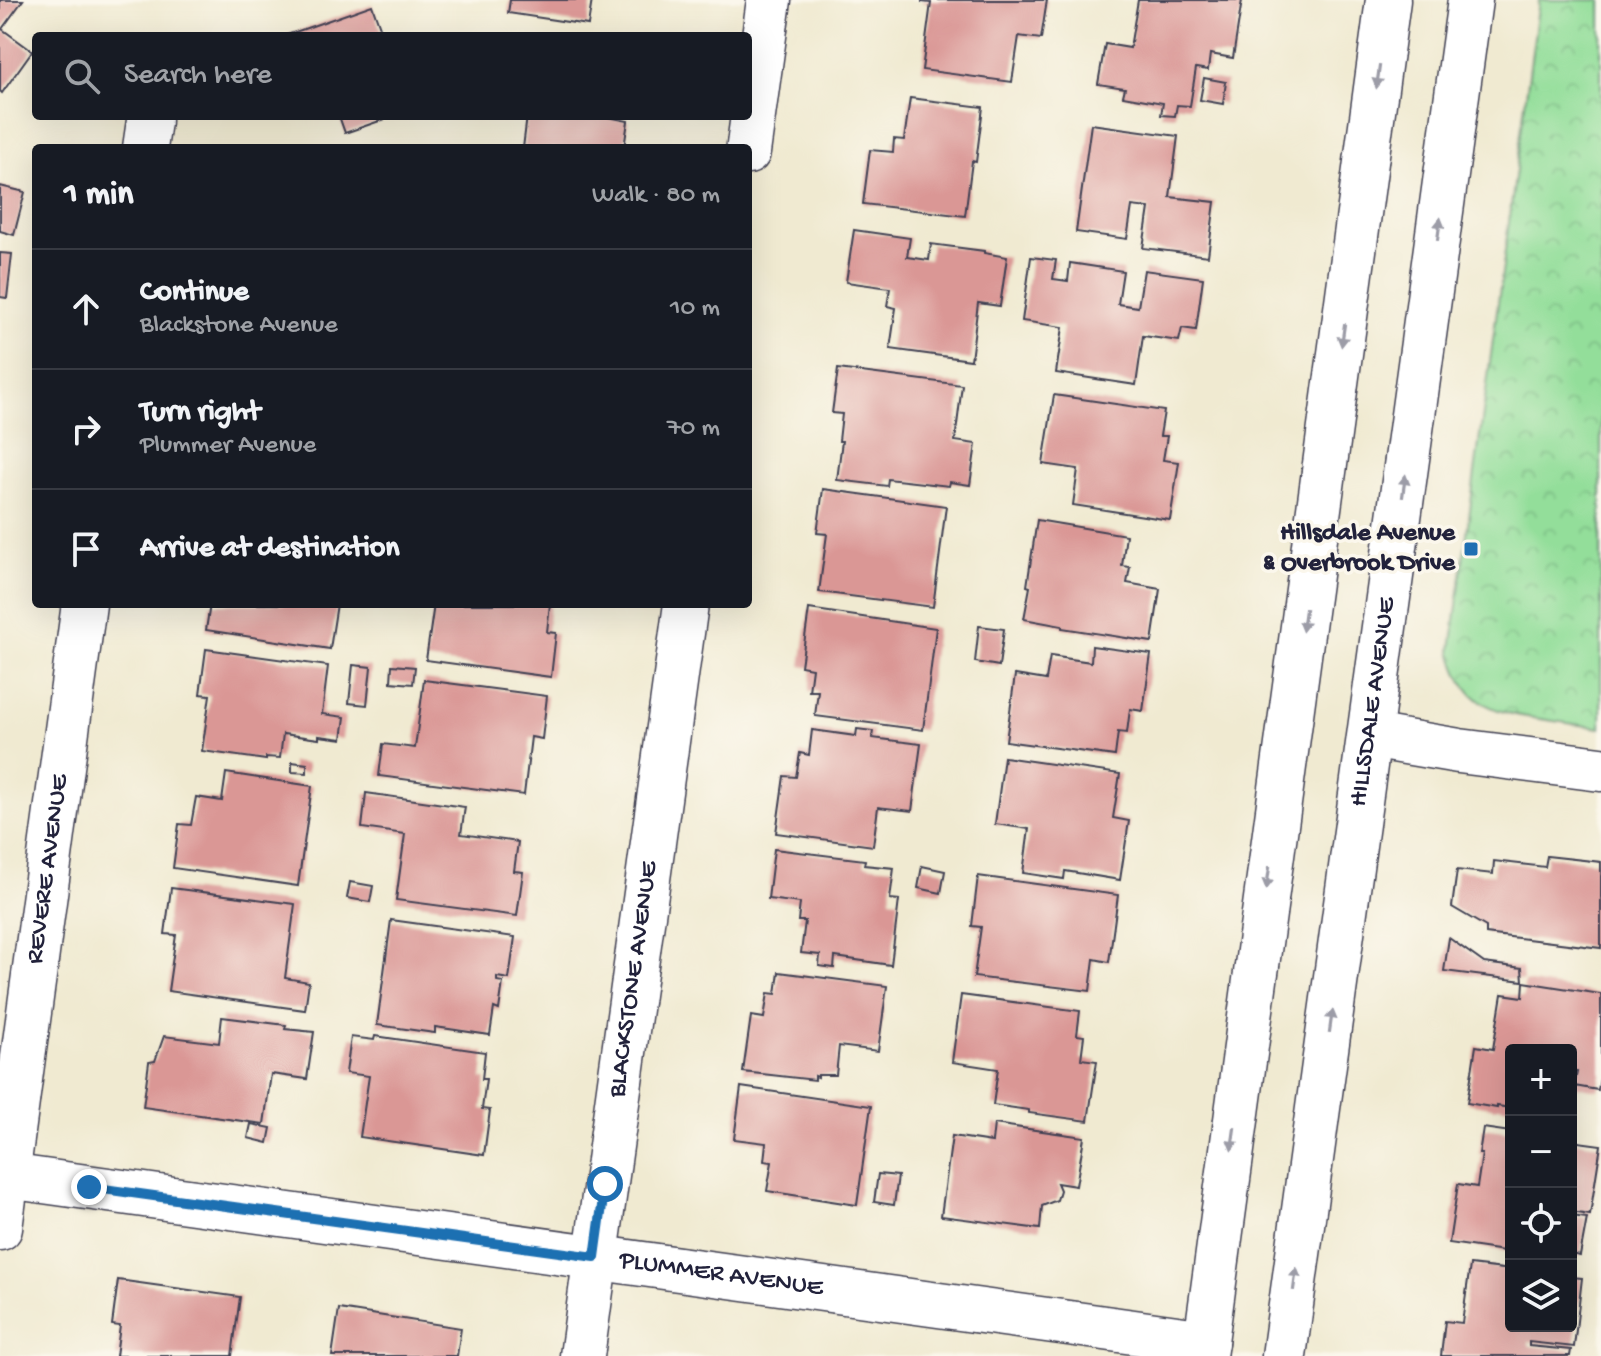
<!DOCTYPE html>
<html lang="en">
<head>
<meta charset="utf-8">
<style>
  body { margin:0; font-family:"Gochi Hand",sans-serif; background:#20242c; color:#f1f3f6 }
  .controls { position:absolute; right:24px; bottom:24px; display:grid; overflow:hidden; border-radius:8px; box-shadow:0 8px 32px #0002 }
  .controls button { width:72px; height:72px; display:grid; place-items:center; padding:0; border:0; border-bottom:2px solid #363941; background:#171b24; color:#f1f3f6; font:40px sans-serif }
  .stop { position:absolute; width:24px; height:24px; margin:-18px; border:6px solid #1f6fb2; border-radius:50%; background:#fff }
  .stop.end { background:#1f6fb2; border-color:#fff; box-shadow:0 2px 8px #0008 }
  .list { margin:0; padding:0; list-style:none }
  h2 { display:flex; justify-content:space-between; align-items:center; height:104px; margin:0; padding:0 32px; font-size:34px }
  h2 small { font-size:26px; font-weight:400; color:#9ea1a6 }
  .list li { display:grid; grid-template-columns:52px 1fr auto; gap:24px; align-items:center; box-sizing:border-box; height:120px; padding:0 32px; border-top:2px solid #363941 }
  .list b { display:block; font-size:30px; white-space:nowrap }
  .list p { margin:0; font-size:26px; white-space:nowrap; color:#9ea1a6 }
  .list em { font-size:26px; font-style:normal; color:#9ea1a6 }
  .icon { flex:none; width:44px; height:44px; fill:none; stroke:currentColor; stroke-width:2; stroke-linecap:round; stroke-linejoin:round }
  .map { position:relative; flex:none; width:1601px; height:1356px; overflow:hidden }
  .search { position:absolute; background:#171b24; box-shadow:0 8px 32px #0002; left:32px; top:32px; width:720px; height:88px; display:flex; align-items:center; gap:20px; box-sizing:border-box; padding:0 28px; border-radius:8px; color:#9ea1a6; font-size:30px }
  .panel { position:absolute; background:#171b24; box-shadow:0 8px 32px #0002; left:32px; top:144px; width:720px; height:464px; border-radius:8px }
  .map>svg:first-child { display:block }
  .park { fill:url(#park-crowns); stroke:#5a806a; stroke-width:2 }
  .building { fill:#da9795 }
  .lines { fill:none; stroke-linecap:round; stroke-linejoin:round }
  .minor-casing { stroke:#414052; stroke-width:47 }
  .highway-casing { stroke:#414052; stroke-width:47 }
  .minor { stroke:#fff; stroke-width:44 }
  .highway { stroke:#fff; stroke-width:44 }
  .oneway { fill:#9c9ca7 }
  .route { stroke:#1f6fb2; stroke-width:10 }
  .poi-dot { fill:#1f6fb2; stroke:#fbf7ec; stroke-width:3 }
  .labels { text-anchor:middle; dominant-baseline:central; stroke-width:7; stroke-linejoin:round; paint-order:stroke }
  .poi-label { font-size:26px; font-weight:bold; fill:#22223b; stroke:#fbf7ec; text-anchor:end }
  .street-label { font-size:26px; fill:#22223b; stroke:#fbf7ec }
</style>
</head>
<body>
<div class="map">
<svg width="1601" height="1356" viewBox="0 0 1601 1356">
  <defs>
    <pattern id="park-crowns" width="20" height="18" patternUnits="userSpaceOnUse" patternTransform="scale(2)"><rect width="20" height="18" fill="#93de9a"/><path d="M2 6a3 3 0 1 1 6 0M12 15a3 3 0 1 1 6 0" fill="none" stroke="#7ebe86"/></pattern>
  </defs>
  <rect width="100%" height="100%" fill="#fbf7ec"/>
  <filter id="ink" filterUnits="userSpaceOnUse"><feTurbulence type="fractalNoise" baseFrequency=".0125" numOctaves="2"/><feDisplacementMap in="SourceGraphic" scale="16" xChannelSelector="R" yChannelSelector="G"/><feConvolveMatrix kernelMatrix="1 2 1 2 8 2 1 2 1" color-interpolation-filters="sRGB"/></filter>
  <filter id="wash" filterUnits="userSpaceOnUse"><feTurbulence type="fractalNoise" baseFrequency=".006" numOctaves="4" result="noise"/><feDisplacementMap in="SourceGraphic" scale="32" xChannelSelector="R" yChannelSelector="G"/><feGaussianBlur stdDeviation="1.8" result="paint"/><feColorMatrix in="noise" values="0 0 0 0 0 0 0 0 0 0 0 0 0 0 0 0 0 1.4 0 .05"/><feComposite in="paint" operator="in"/></filter>
  <g filter="url(#wash)">
    <rect width="100%" height="100%" fill="#f0ead1"/>
    <path class="park" d="M1539 0H1601V728C1581 725 1560 722 1540 719 1490 712 1463 703 1451 650Z"/>
    <g id="blocks">
      <g class="building">
        <polygon points="0,0 23,0 2,29 32,51 2,93 0,91"/>
        <polygon points="510,0 592,0 588,25 508,13"/>
        <polygon points="922,0 1047,0 1041,39 1019,36 1012,82 922,70 931,3 922,2"/>
        <polygon points="1138,0 1242,0 1233,58 1210,54 1208,70 1196,68 1190,106 1177,105 1175,116 1161,115 1163,103 1123,96 1125,88 1098,84 1105,44 1130,48"/>
        <polygon points="372,5 383,36 284,36"/>
        <polygon points="1204,78 1226,82 1223,104 1200,100"/>
        <polygon points="910,98 983,107 976,162 972,161 965,216 863,204 870,150 893,152 894,139 904,140"/>
        <polygon points="339,116 394,116 345,133"/>
        <polygon points="527,116 603,116 628,121 624,148 523,148"/>
        <polygon points="1091,124 1178,136 1170,197 1215,202 1208,256 1143,248 1149,208 1132,206 1127,239 1076,232"/>
        <polygon points="0,186 25,192 14,235 0,231"/>
        <polygon points="854,230 910,238 907,257 929,260 931,244 984,251 984,253 1007,257 1000,306 978,303 971,360 890,349 896,308 887,306 890,288 846,282"/>
        <polygon points="0,253 12,254 7,298 0,297"/>
        <polygon points="1031,257 1056,260 1053,279 1068,281 1070,263 1123,271 1118,304 1138,307 1144,270 1203,278 1196,330 1182,328 1179,341 1143,336 1136,385 1056,373 1063,327 1022,321"/>
        <polygon points="838,369 962,385 955,441 976,444 970,485 950,482 949,486 888,479 887,486 837,480 842,441 839,441 842,414 832,413"/>
        <polygon points="1054,395 1164,411 1160,436 1167,436 1163,460 1179,462 1170,520 1073,505 1078,469 1043,464"/>
        <polygon points="823,489 946,506 933,607 819,592 827,534 817,533"/>
        <polygon points="1037,520 1126,535 1122,566 1130,567 1127,583 1160,589 1152,642 1062,628 1062,626 1024,619 1030,587 1027,586"/>
        <polygon points="210,604 337,604 330,649 206,630"/>
        <polygon points="434,604 550,604 547,632 556,633 551,677 426,660"/>
        <polygon points="809,609 936,628 923,730 815,716 818,691 809,691 812,668 801,666"/>
        <polygon points="979,626 1004,629 999,666 975,662"/>
        <polygon points="1092,646 1151,654 1143,711 1130,709 1127,733 1118,732 1115,756 1006,741 1015,675 1046,680 1050,656 1091,662"/>
        <polygon points="206,649 328,666 322,714 345,717 342,739 319,736 319,739 283,734 280,758 266,757 266,760 202,751 210,695 200,694"/>
        <polygon points="353,665 371,667 367,705 349,703"/>
        <polygon points="392,665 415,667 413,684 391,682"/>
        <polygon points="424,680 547,696 542,739 531,737 524,795 379,776 383,744 415,748"/>
        <polygon points="857,729 873,731 872,738 921,744 912,811 878,807 873,846 776,833 784,776 796,777 800,753 809,755 812,730 856,736"/>
        <polygon points="1004,757 1120,774 1113,818 1129,821 1120,880 1065,871 1064,879 1023,873 1029,829 995,824"/>
        <polygon points="292,762 307,764 307,773 292,772"/>
        <polygon points="226,773 312,786 298,886 173,868 179,824 191,825 196,797 222,801"/>
        <polygon points="366,793 465,807 461,834 518,842 514,871 523,872 517,916 396,900 405,834 362,828"/>
        <polygon points="774,849 865,860 864,865 894,868 890,899 899,900 891,965 835,957 834,968 819,966 820,955 801,953 805,921 798,921 800,903 768,899"/>
        <polygon points="1547,856 1601,862 1601,948 1486,934 1486,927 1452,907 1457,870 1493,874 1494,861 1545,867"/>
        <polygon points="922,866 945,871 941,893 918,888"/>
        <polygon points="978,876 1118,895 1109,962 1094,959 1090,991 974,977 981,927 972,926"/>
        <polygon points="350,882 373,886 370,902 347,898"/>
        <polygon points="171,888 295,904 285,978 309,982 305,1010 168,991 176,935 165,934"/>
        <polygon points="391,920 515,937 509,979 497,977 497,981 503,982 499,1010 494,1008 490,1035 435,1027 435,1033 377,1025"/>
        <polygon points="1449,938 1484,963 1522,968 1523,981 1444,971"/>
        <polygon points="779,972 887,986 878,1051 839,1046 836,1075 818,1075 818,1077 815,1076 815,1080 743,1072 751,1016 764,1018 768,993 776,994"/>
        <polygon points="1524,982 1601,994 1601,1074 1598,1090 1574,1086 1577,1072 1571,1071 1571,1050 1511,1050 1511,1108 1497,1106 1497,1108 1467,1103 1476,1046 1493,1049 1502,994 1523,997"/>
        <polygon points="961,995 1080,1011 1077,1035 1084,1036 1081,1059 1097,1061 1088,1121 1029,1113 1029,1110 993,1105 998,1069 952,1062"/>
        <polygon points="222,1017 286,1025 285,1029 314,1032 307,1079 271,1074 264,1124 143,1107 149,1062 155,1061 164,1036 219,1043"/>
        <polygon points="375,1036 485,1052 482,1079 486,1079 482,1109 490,1110 484,1155 360,1137 369,1076 346,1073 351,1037 374,1040"/>
        <polygon points="741,1087 871,1106 857,1205 767,1191 772,1162 764,1161 766,1143 734,1139"/>
        <polygon points="251,1124 271,1128 268,1143 248,1138"/>
        <polygon points="994,1124 1084,1137 1076,1186 1057,1183 1060,1190 1057,1200 1042,1206 1040,1229 941,1216 952,1136 992,1142"/>
        <polygon points="1483,1128 1511,1132 1511,1252 1449,1243 1458,1184 1477,1187 1482,1154 1479,1154"/>
        <polygon points="1571,1141 1601,1145 1590,1215 1571,1212"/>
        <polygon points="878,1174 898,1176 894,1205 874,1202"/>
        <polygon points="1571,1216 1587,1218 1580,1256 1571,1254"/>
        <polygon points="1470,1265 1511,1270 1511,1326 1571,1326 1571,1277 1582,1278 1574,1347 1529,1342 1529,1346 1571,1350 1570,1356 1441,1356 1445,1321 1462,1323"/>
        <polygon points="118,1280 240,1297 232,1356 116,1356 120,1326 112,1325"/>
        <polygon points="339,1309 461,1328 457,1356 332,1356"/>
      </g>
    </g>
  </g>
  <g filter="url(#ink)">
    <use href="#blocks" fill-opacity="0" stroke="#414052" stroke-width="2"/>
    <g class="lines">
      <g class="minor-casing">
        <g id="minor">
          <polyline points="145,148 149,121"/>
          <polyline points="748,152 769,0"/>
          <polyline points="1370,736 1459,751 1601,769"/>
          <path id="s1" d="M0 1175 1206 1342"/>
          <path id="s2" d="M0 1228 84 604"/>
          <path id="s3" d="M582 1356 686 604"/>
        </g>
      </g>
      <g class="highway-casing">
        <g id="highway">
          <polyline points="1204,1356 1388,0"/>
          <path id="s4" d="M1284 1356 1470 0"/>
        </g>
      </g>
      <use href="#minor" class="minor"/>
      <use href="#highway" class="highway"/>
    </g>
    <defs><path id="oneway-solid" d="M-6-.8H1V-3.2L6.5 0L1 3.2V.8H-6Z" transform="scale(2)"/></defs>
    <g class="oneway">
      <use href="#oneway-solid" transform="translate(1378 77) rotate(98)"/>
      <use href="#oneway-solid" transform="translate(1439 229) rotate(-82)"/>
      <use href="#oneway-solid" transform="translate(1343 335) rotate(98)"/>
      <use href="#oneway-solid" transform="translate(1404 486) rotate(-82)"/>
      <use href="#oneway-solid" transform="translate(1304 620) rotate(98)"/>
      <use href="#oneway-solid" transform="translate(1268 878) rotate(98)"/>
      <use href="#oneway-solid" transform="translate(1331 1021) rotate(-82)"/>
      <use href="#oneway-solid" transform="translate(1233 1139) rotate(98)"/>
      <use href="#oneway-solid" transform="translate(1295 1279) rotate(-82)"/>
    </g>
  </g>
  <g class="lines" filter="url(#ink)">
    <polyline class="route" points="89,1187 595,1257 605,1184"/>
  </g>
  <rect class="poi-dot" x="1463" y="541" width="16" height="16" rx="4"/>
  <g class="labels">
    <g class="poi-label">
      <text x="1455" y="534">Hillsdale Avenue<tspan x="1455" dy="30">&amp; Overbrook Drive</tspan></text>
    </g>
    <g class="street-label">
      <text stroke="none"><textPath href="#s4" startOffset="660">HILLSDALE AVENUE</textPath></text>
      <text stroke="none"><textPath href="#s2" startOffset="362">REVERE AVENUE</textPath></text>
      <text stroke="none"><textPath href="#s3" startOffset="380">BLACKSTONE AVENUE</textPath></text>
      <text stroke="none"><textPath href="#s1" startOffset="728">PLUMMER AVENUE</textPath></text>
    </g>
  </g>
</svg>
<div class="controls">
<button>+</button>
<button>−</button>
<button><svg class="icon" aria-label="locate" viewBox="0 0 24 24"><circle cx="12" cy="12" r="6"/><path d="M12 2v4M12 18v4M2 12h4M18 12h4"/></svg></button>
<button><svg class="icon" aria-label="layers" viewBox="0 0 24 24"><path d="M12 4l9 5-9 5-9-5zM3 14l9 5 9-5"/></svg></button>
</div>
<div class="stop" style="left:605px;top:1184px"></div>
<div class="stop end" style="left:89px;top:1187px"></div>
<div class="search"><svg class="icon" aria-label="search" viewBox="0 0 24 24"><circle cx="10" cy="10" r="6"/><path d="M15 15l6 6"/></svg>Search here</div>
<section class="panel">
<h2>1 min<small>Walk · 80 m</small></h2>
<ul class="list">
<li><svg class="icon" aria-label="ahead" viewBox="0 0 24 24"><path d="M12 20V5M6 11l6-6 6 6"/></svg><div><b>Continue</b><p>Blackstone Avenue</p></div><em>10 m</em></li>
<li><svg class="icon" aria-label="right" viewBox="0 0 24 24"><path d="M7 20v-9h11M14 6l5 5-5 5"/></svg><div><b>Turn right</b><p>Plummer Avenue</p></div><em>70 m</em></li>
<li><svg class="icon" aria-label="arrive" viewBox="0 0 24 24"><path d="M6 21V4h12l-3 4 3 4H6"/></svg><div><b>Arrive at destination</b></div></li>
</ul>
</section>
</div>
</body>
</html>
